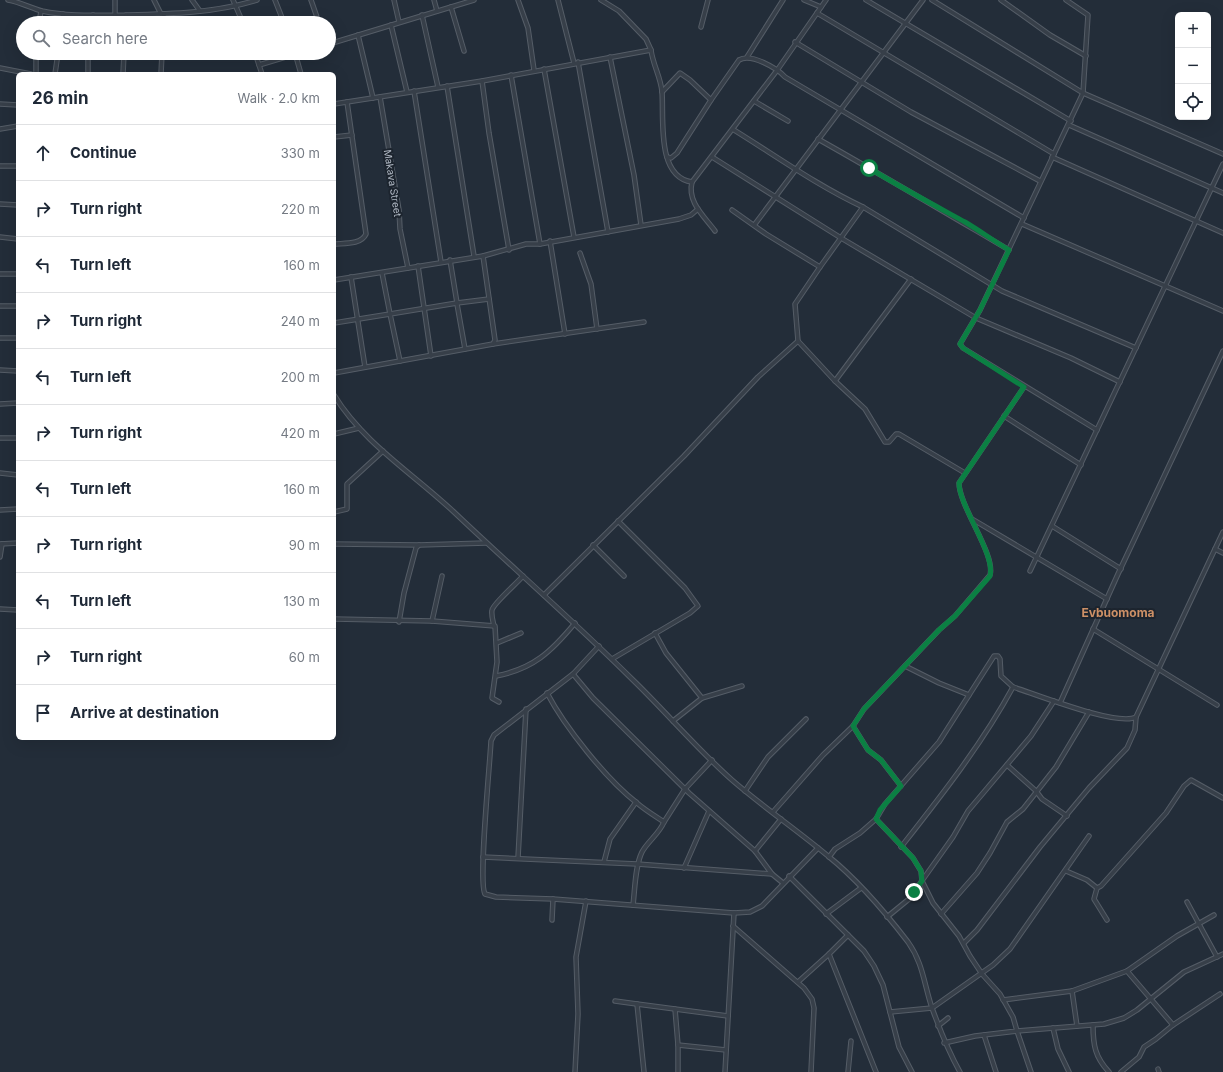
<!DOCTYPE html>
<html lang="en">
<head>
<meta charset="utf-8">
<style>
  body { margin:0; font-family:Inter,sans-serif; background:#f6f6f7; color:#1f2937 }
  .controls { position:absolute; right:12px; top:12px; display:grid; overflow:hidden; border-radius:6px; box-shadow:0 4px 16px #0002 }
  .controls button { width:36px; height:36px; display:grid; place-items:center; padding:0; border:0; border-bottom:1px solid #e0e1e3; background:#fff; color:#1f2937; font:20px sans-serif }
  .stop { position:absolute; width:12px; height:12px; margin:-9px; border:3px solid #0b8043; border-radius:50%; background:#fff }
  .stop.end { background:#0b8043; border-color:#fff; box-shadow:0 1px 4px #0008 }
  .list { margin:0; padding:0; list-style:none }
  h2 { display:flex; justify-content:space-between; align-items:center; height:52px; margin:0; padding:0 16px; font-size:17px }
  h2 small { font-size:13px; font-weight:400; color:#747a83 }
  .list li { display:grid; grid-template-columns:26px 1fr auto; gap:12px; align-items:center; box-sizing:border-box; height:56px; padding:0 16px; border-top:1px solid #e0e1e3 }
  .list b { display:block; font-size:15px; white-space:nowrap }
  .list em { font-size:13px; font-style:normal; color:#747a83 }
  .icon { flex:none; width:22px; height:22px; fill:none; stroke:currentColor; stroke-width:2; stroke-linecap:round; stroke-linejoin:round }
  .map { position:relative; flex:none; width:1223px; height:1072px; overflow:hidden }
  .search { position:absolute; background:#fff; box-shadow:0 4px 16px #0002; left:16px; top:16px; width:320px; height:44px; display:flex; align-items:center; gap:10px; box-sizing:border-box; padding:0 14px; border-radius:22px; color:#747a83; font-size:15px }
  .panel { position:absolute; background:#fff; box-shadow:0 4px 16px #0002; left:16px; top:72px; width:320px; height:668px; border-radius:6px }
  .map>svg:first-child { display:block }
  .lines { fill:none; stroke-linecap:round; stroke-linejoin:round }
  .minor-casing { stroke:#555d67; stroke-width:5.5 }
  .minor { stroke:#373f49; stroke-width:3.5 }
  .route { stroke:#0b8043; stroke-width:5 }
  .labels { text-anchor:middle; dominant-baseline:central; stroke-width:4; stroke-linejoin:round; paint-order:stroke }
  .street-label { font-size:10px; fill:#b2bac5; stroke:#1c242e }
  .quarter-label { font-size:12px; font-weight:bold; fill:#cd9066; stroke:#1c242e }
</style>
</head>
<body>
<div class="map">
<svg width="1223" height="1072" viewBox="0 0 1223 1072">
  <rect width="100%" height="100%" fill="#232d39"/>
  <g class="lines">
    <g class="minor-casing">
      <g id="minor">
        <path d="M8 0C20 2 31 8 42 11 70 17 99 15 127 15 171 14 215 13 257 0"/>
        <polyline points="154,0 161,14"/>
        <polyline points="192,0 200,11"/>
        <polyline points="233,0 243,23"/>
        <polyline points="275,0 284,23"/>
        <polyline points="311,0 319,23"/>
        <polyline points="394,0 399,22"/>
        <polyline points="434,0 437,11"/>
        <polyline points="518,0 528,28 534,70"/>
        <polyline points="558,0 574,63"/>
        <polyline points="601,0 619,11 646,39 651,50"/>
        <polyline points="804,0 821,7"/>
        <polyline points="866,0 1071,121"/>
        <polyline points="932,0 1083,93 1223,154"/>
        <polyline points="1001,0 1050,35 1086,56"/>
        <polyline points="1066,0 1088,15 1083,93 980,310 960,344 963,348 1097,430"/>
        <polyline points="451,7 464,51"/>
        <polyline points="817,13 1054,154"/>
        <polyline points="115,15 115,0"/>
        <polyline points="422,15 438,87"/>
        <polyline points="39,23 41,11"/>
        <polyline points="61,23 63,14"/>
        <polyline points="92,23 93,15"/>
        <polyline points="126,23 126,15"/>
        <polyline points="163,23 164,14"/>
        <polyline points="391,25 407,92"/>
        <polyline points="701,27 708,0"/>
        <polyline points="358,35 373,98"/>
        <polyline points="795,42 911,112 1040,181"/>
        <polyline points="329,44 474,0"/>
        <polyline points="255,53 262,74"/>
        <polyline points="295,53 301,74"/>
        <polyline points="610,57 634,175 641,225"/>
        <polyline points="747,57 783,0"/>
        <polyline points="578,62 608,232"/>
        <polyline points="259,65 299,53"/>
        <polyline points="0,68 31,74"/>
        <polyline points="544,69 574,237"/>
        <polyline points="36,74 36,53"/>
        <polyline points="55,74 58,53"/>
        <polyline points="88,74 88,53"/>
        <polyline points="123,74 124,53"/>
        <polyline points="161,74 162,53"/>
        <polyline points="511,75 540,244"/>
        <polyline points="482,81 489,133 509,250"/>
        <polyline points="447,86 474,256"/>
        <polyline points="414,91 441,262"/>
        <polyline points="662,92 680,73 690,80 711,100 677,153 671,158 667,157"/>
        <polyline points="380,97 399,210 400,229 408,268"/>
        <path d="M711 100 739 60C751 53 777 68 785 77L1024 218"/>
        <polyline points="754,101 788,121"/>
        <polyline points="0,104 18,105"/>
        <path d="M334 104 482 81 651 50C653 65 661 78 662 92 664 118 656 177 692 182L778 69 826 0"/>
        <polyline points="1069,125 1223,193"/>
        <polyline points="0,129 18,126"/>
        <path d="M734 130C776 156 818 186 863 207L1002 291 1136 348"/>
        <polyline points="334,137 352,135"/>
        <path d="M818 139C882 175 946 213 1009 250"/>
        <polyline points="712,157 841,238 976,318 1071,358 1120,382"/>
        <polyline points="1052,157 1223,233"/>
        <polyline points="0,166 18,166"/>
        <path d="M692 182C687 202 704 216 715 231"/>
        <polyline points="0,204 18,205"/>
        <polyline points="732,210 766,234 820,267 863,207"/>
        <polyline points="755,224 923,0"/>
        <polyline points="1022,224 1223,311"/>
        <polyline points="0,237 18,239"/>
        <polyline points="550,241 565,334"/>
        <path d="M334 244C344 243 361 245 366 234L347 102"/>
        <polyline points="580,253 591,284 597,329"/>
        <polyline points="450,260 457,303 489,299"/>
        <polyline points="418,266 431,356"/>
        <polyline points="0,274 18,274"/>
        <polyline points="351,277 365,367"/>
        <polyline points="334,280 483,256 526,244 540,244 679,219 691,215 698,209"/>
        <polyline points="457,304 465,349"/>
        <polyline points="0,306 18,306"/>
        <polyline points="334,323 390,314 382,273"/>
        <polyline points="0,338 18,338"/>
        <polyline points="798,341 835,381 911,279"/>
        <polyline points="493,344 644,322"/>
        <polyline points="400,361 390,314 457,303"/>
        <polyline points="0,370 18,371"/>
        <polyline points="334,373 493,344 495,340 483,256"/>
        <polyline points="835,381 865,409 885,442 889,442 896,434 899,434 965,473"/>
        <path d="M334 395C364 444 414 474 455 513 514 569 575 622 633 680 667 713 697 749 732 780 763 807 797 830 828 856 858 880 885 912 908 942 923 963 924 984 932 1008 940 1030 948 1051 960 1072"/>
        <polyline points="0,404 18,403"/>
        <polyline points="1004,416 1081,465"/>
        <polyline points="334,434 359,428"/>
        <polyline points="0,438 18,438"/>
        <polyline points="0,473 18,475"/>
        <polyline points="0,510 18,509"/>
        <polyline points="334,512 347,509 347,484 383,451"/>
        <polyline points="972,519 1107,599"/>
        <polyline points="1052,526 1121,569"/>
        <polyline points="0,544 18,543"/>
        <polyline points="334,544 419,545"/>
        <polyline points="593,545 624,576"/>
        <polyline points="1215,549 1223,553"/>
        <polyline points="0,557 2,544"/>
        <polyline points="1030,571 1223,164"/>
        <polyline points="544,595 684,456 758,377 798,341 795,304 820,267"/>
        <polyline points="0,609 18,610"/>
        <polyline points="334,619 432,621 495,626 497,662 492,698 499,702"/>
        <polyline points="432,621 442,576"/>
        <polyline points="399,622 404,593 416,548 419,545 486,543"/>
        <path d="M494 626C493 621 491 615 492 610 493 604 517 583 523 576"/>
        <polyline points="1093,629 1217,705"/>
        <polyline points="655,633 666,653 702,698"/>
        <polyline points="497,643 521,633"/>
        <path d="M599 646 573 674 494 735 491 741C490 763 478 883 485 894L496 897 553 899 734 913 750 912 762 906 818 848"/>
        <polyline points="612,659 690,613 698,606 685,588 618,521"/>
        <polyline points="905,666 939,683 969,695"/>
        <polyline points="573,674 593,698 689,793 755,851 772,874"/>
        <path d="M496 676C533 669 551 652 575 623"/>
        <path d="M547 693C565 727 606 779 637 803 645 810 655 816 664 822L685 789 712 760"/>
        <polyline points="1060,703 1118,574 1223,351"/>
        <polyline points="673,721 702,698 742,686"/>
        <polyline points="853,726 868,750 881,760 901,786"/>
        <polyline points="1007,765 1036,791 1042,799 1067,816"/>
        <polyline points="745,791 768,757 806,719"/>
        <path d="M773 812 823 755 853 726 864 709 939 630 955 616 990 575C996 555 959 506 959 483L1024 387"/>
        <polyline points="876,819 913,858 921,871 922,881 933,903 959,936 970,956 982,974 1000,994 1013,1017 1017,1031 975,1036 944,1043"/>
        <path d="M901 847C941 796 982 744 1013 687"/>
        <polyline points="755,851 781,819"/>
        <polyline points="483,857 637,864 772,874 783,883"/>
        <path d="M829 857 835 849 860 833 876 819 885 804 939 742 994 656H998L1000 659 1001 676 1013 687C1035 694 1118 727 1136 717L1223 532"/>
        <polyline points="518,858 526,709"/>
        <polyline points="604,862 610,839 636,802"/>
        <polyline points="684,868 709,811"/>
        <polyline points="1066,871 1087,880 1097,888 1101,886 1166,813 1184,786 1191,780 1223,798"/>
        <polyline points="789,876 864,951 874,966 883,985 899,1047 912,1072"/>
        <polyline points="1097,888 1094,899 1107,920"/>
        <polyline points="1187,902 1217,957"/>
        <path d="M633 905C635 889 635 866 642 852 648 841 659 834 664 822"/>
        <polyline points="826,914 861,888"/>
        <polyline points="941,914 977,873 990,853 1007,822 1023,809 1056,767 1089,712"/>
        <polyline points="887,917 909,899 953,837 968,811 1031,736 1054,701"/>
        <polyline points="552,920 553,899"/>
        <polyline points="733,926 804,988 812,999 814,1008 811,1072"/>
        <polyline points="848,935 829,954 876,1072"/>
        <polyline points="964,943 977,930 1040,847 1089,788 1127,748 1135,730 1136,717"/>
        <polyline points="1127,971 1173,1025 1220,994"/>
        <polyline points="798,982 829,954"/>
        <polyline points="1072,991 1077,1026"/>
        <polyline points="1003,1000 1072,991 1127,971 1177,936 1214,915"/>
        <polyline points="615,1001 637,1004"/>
        <polyline points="675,1009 678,1045 726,1050"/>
        <polyline points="890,1012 932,1008 993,965 1010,949 1089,836"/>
        <path d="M1093 1025C1093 1045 1095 1057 1109 1072"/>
        <polyline points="938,1026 948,1018"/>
        <polyline points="1053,1028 1058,1049 1069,1072"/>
        <polyline points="984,1035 996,1072"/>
        <polyline points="1158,1069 1159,1072"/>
        <polyline points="575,1072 578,1014 576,957 586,901"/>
        <polyline points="644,1072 637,1004 728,1016"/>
        <polyline points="678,1072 678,1045"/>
        <polyline points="725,1072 734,913"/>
        <polyline points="848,1072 851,1041"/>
        <polyline points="1031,1072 1017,1031 1104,1024 1124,1018 1137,1010 1184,972 1223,954"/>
        <polyline points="1121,1072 1139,1057 1144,1047 1156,1039 1173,1025"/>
      </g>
    </g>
    <use href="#minor" class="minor"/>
  </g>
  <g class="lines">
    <path class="route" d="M869 168C900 187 932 204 965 222 980 231 994 241 1009 250L980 310 960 344 963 348 1024 387 959 483C959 506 996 555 990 576L955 616 939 630 864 709 853 726 868 750 881 760 901 786 880 810 876 819 913 858 921 871 922 881 914 892"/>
  </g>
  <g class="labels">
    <g class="street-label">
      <text transform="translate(393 183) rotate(81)">Makava Street</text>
    </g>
    <g class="quarter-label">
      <text x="1118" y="612">Evbuomoma</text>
    </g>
  </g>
</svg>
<div class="controls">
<button>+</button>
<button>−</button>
<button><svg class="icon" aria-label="locate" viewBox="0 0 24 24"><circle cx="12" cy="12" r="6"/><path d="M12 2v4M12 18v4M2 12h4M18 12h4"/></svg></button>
</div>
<div class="stop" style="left:869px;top:168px"></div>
<div class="stop end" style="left:914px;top:892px"></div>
<div class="search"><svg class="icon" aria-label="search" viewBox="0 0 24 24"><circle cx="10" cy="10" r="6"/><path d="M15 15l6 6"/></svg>Search here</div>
<section class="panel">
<h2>26 min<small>Walk · 2.0 km</small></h2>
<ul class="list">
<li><svg class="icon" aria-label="ahead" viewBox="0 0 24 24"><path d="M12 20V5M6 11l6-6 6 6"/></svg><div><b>Continue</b></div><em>330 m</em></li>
<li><svg class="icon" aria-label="right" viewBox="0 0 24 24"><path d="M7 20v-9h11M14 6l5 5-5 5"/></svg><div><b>Turn right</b></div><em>220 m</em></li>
<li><svg class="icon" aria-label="left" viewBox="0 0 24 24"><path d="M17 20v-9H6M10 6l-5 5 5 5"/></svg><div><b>Turn left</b></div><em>160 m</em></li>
<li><svg class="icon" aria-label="right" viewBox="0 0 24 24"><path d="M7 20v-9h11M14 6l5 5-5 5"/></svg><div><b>Turn right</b></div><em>240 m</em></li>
<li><svg class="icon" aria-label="left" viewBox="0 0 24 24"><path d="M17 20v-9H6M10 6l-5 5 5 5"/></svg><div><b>Turn left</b></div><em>200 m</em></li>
<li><svg class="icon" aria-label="right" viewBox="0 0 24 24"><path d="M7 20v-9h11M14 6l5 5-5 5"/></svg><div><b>Turn right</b></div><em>420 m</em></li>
<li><svg class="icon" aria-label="left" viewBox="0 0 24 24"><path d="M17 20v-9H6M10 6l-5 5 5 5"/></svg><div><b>Turn left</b></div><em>160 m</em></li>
<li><svg class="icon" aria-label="right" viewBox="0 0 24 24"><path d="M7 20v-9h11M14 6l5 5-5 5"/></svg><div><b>Turn right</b></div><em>90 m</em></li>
<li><svg class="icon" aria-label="left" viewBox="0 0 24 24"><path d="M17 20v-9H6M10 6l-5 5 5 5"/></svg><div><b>Turn left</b></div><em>130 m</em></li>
<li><svg class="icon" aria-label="right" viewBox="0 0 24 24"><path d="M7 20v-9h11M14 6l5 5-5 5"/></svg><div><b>Turn right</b></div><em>60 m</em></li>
<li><svg class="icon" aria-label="arrive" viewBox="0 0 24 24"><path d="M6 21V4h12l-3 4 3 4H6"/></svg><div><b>Arrive at destination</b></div></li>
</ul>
</section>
</div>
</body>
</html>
